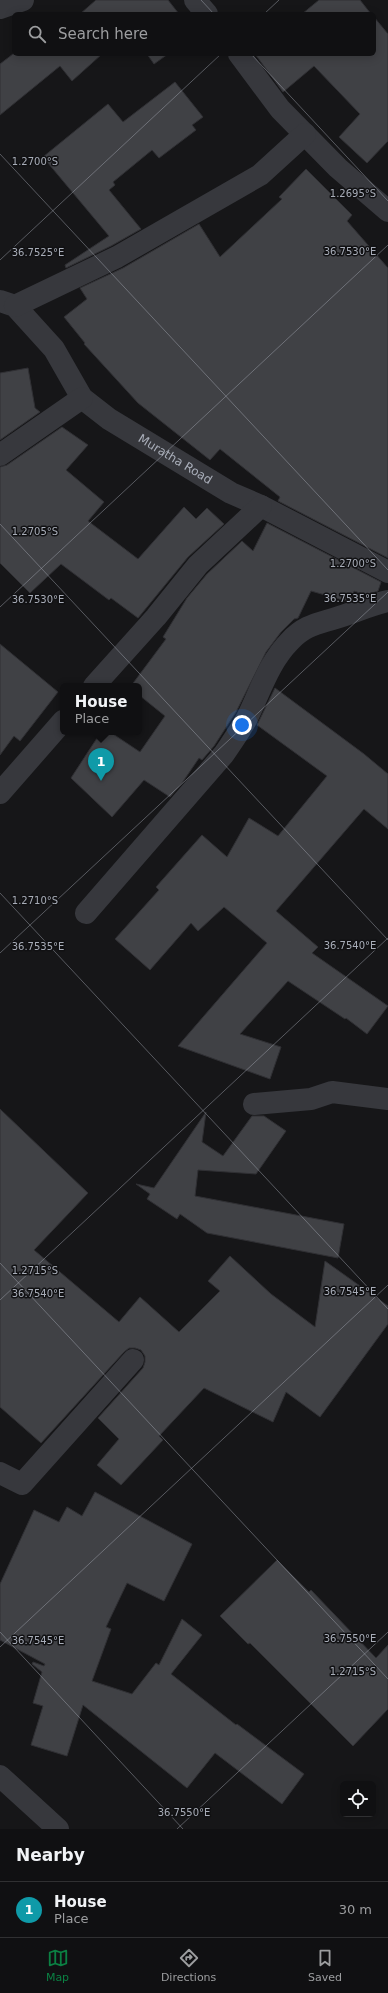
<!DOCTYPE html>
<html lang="en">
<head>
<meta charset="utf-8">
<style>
  body { margin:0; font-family:"DejaVu Sans",sans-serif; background:#1e1e20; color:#f1f3f6 }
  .controls { position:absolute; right:12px; bottom:12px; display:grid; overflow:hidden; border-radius:6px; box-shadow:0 2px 10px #0003 }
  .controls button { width:36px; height:36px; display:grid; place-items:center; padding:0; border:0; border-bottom:1px solid #303032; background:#101012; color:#f1f3f6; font:20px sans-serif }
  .you { position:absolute; left:242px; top:725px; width:14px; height:14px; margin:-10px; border:3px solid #fff; border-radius:50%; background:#1a73e8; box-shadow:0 0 0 6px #1a73e833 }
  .badge { display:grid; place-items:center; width:26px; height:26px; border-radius:50%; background:#0b8043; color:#fff; font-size:13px; font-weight:700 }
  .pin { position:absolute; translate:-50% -33px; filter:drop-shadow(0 1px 2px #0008) }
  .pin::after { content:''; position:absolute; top:21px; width:14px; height:12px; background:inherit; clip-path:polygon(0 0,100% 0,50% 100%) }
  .popup { position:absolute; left:60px; top:683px; width:82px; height:52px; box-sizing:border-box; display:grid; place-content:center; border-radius:6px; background:#101012; filter:drop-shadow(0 1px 3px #0005); font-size:13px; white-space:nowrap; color:#9c9d9f }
  .popup b { font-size:15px; color:#f1f3f6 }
  .popup::after { content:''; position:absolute; left:50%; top:100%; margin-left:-8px; border:8px solid transparent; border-top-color:#101012 }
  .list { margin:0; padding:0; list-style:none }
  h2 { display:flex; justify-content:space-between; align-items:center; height:52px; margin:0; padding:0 16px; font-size:17px }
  h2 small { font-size:13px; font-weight:400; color:#9c9d9f }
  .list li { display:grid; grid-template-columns:26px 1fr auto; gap:12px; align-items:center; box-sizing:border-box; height:56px; padding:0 16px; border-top:1px solid #303032 }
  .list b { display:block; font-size:15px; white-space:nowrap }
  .list p { margin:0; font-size:13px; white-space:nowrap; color:#9c9d9f }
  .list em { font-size:13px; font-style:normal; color:#9c9d9f }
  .icon { flex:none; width:22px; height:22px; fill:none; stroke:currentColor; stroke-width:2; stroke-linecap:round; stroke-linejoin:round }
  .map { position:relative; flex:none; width:388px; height:1829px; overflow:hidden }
  .search { position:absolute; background:#101012; box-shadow:0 2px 10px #0003; left:12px; right:12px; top:12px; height:44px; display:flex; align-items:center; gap:10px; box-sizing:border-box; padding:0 14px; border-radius:6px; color:#9c9d9f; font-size:15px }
  .sheet { height:108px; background:#101012 }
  nav { display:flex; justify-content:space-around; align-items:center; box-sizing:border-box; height:56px; border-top:1px solid #303032; background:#101012; font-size:11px; color:#9c9d9f }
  nav a { display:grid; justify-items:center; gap:2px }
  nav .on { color:#0b8043 }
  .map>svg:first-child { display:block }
  .building { fill:#404145; stroke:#303034 }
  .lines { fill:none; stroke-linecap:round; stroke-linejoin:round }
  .minor { stroke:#37383d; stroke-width:22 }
  .ticks { fill:none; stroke:#a8adb8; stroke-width:1; stroke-opacity:0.45 }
  .labels { text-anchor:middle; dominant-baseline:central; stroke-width:3; stroke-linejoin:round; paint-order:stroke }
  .street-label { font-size:12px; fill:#a8adb8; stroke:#111113 }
  .ticks-label { font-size:10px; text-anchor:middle; fill:#a8adb8; stroke:#111113; stroke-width:3; stroke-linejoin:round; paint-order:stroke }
</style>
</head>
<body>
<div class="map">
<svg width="388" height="1829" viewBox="0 0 388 1829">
  <rect width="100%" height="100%" fill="#161618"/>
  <g class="building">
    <polygon points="96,0 168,0 179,14 80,14"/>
    <polygon points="319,0 360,0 371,14 302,14"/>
    <polygon points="374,17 388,34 388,141 367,163 339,137 360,114 314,66 283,92 255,54 374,54"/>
    <polygon points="13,54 102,54 72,81 60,66 0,115 0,64"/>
    <polygon points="147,54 168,54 154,64"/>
    <polygon points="175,82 203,117 192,125 196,130 159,158 152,150 113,182 115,185 109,190 141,229 111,246 66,268 65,265 109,236 43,157 108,104 123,122"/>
    <polygon points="306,169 352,215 347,221 388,268 388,558 278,501 280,497 220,449 210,460 138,403 84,344 85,343 64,317 87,299 80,288 123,268 199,224 220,257 282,199 279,197"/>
    <polygon points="28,368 35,408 40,412 0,440 0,373"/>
    <polygon points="62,427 88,445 66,470 104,502 88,521 138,559 184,507 196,519 207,508 224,524 188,557 138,618 111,598 109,600 61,564 30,593 0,563 0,467 7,465"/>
    <polygon points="267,523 381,582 378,591 366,595 354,591 352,599 346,601 311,591 298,618 294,619 281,632 266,652 236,712 214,746 202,760 199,758 182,783 170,797 144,780 112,817 71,778 101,732 110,732 140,752 165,716 139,695 139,686 131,686 166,639 163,637 187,598 207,574 242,541 253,551"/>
    <polygon points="0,644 58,692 20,741 14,736 0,755"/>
    <polygon points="275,688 364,754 388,774 388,829 364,809 276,911 318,947 312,953 388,1006 367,1034 346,1018 345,1019 288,981 240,1034 281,1047 270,1079 178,1046 267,943 224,907 198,931 191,923 150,970 115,939 159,890 156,887 202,835 227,857 249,818 278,836 327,776 257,725"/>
    <polygon points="0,1109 88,1193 34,1250 119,1322 140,1297 179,1332 220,1291 208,1281 230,1256 271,1294 315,1327 325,1261 388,1306 388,1324 320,1417 286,1392 273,1422 204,1388 159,1436 163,1440 121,1485 97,1465 119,1439 98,1418 143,1368 145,1362 145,1356 141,1350 135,1348 129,1348 124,1352 41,1443 0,1407"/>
    <polygon points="206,1112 202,1142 223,1156 252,1116 264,1116 286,1131 256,1174 198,1170 195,1196 344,1224 338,1258 207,1233 180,1214 177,1219 147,1199 150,1194 136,1184 154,1188"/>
    <polygon points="95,1492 192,1544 164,1601 127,1583 106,1627 111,1629 92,1681 132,1694 156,1663 159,1665 182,1619 202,1635 171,1674 236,1725 237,1724 304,1774 282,1804 215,1753 187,1788 83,1705 67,1756 31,1745 43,1706 33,1703 42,1672 32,1664 33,1662 44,1666 45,1664 0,1640 0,1584 34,1510 59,1522 67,1507 82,1516"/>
    <polygon points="277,1560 309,1592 311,1590 376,1658 388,1645 388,1709 353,1746 250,1643 248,1644 220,1616"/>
  </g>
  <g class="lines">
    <g class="minor">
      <polyline points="195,0 207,14"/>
      <polyline points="0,8 23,0"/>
      <polyline points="239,54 280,109 338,168 388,211"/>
      <path id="s1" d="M0 301 15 306 54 349 82 398 109 419 231 493 261 506 388 572"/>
      <polyline points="15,306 117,257 260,175 305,134"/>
      <polyline points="0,455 82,398"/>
      <polyline points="94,686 156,617 198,565 261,506"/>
      <polyline points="0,793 63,721"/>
      <path d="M86 913 224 754C232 742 240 731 247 718 260 692 269 662 290 641 305 625 317 624 336 618 353 613 370 605 388 601"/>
      <polyline points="254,1104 311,1099 332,1092 388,1099"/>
      <polyline points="0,1473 22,1484 133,1360"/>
      <polyline points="0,1776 58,1829"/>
    </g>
  </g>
  <path class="ticks" d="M201 0 214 14M264 14 279 0M251 54 388 201M0 154 388 570M0 260 221 54M0 524 388 940M0 607 388 245M0 893 388 1309M0 953 388 592M0 1263 388 1679M0 1300 388 938M0 1632 183 1829M0 1647 388 1285M177 1829 388 1632"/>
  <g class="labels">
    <g class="street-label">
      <text stroke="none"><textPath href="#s1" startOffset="242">Muratha Road</textPath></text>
    </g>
  </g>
  <g class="ticks-label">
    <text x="35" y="165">1.2700°S</text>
    <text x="353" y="197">1.2695°S</text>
    <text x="350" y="255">36.7530°E</text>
    <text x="38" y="256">36.7525°E</text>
    <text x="35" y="535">1.2705°S</text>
    <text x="353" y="567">1.2700°S</text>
    <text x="350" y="602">36.7535°E</text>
    <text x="38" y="603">36.7530°E</text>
    <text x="35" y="904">1.2710°S</text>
    <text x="350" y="949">36.7540°E</text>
    <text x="38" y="950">36.7535°E</text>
    <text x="35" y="1274">1.2715°S</text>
    <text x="350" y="1295">36.7545°E</text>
    <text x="38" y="1297">36.7540°E</text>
    <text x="350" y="1642">36.7550°E</text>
    <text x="38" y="1644">36.7545°E</text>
    <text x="353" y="1675">1.2715°S</text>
    <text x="184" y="1816">36.7550°E</text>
  </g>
</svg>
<div class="controls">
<button><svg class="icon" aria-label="locate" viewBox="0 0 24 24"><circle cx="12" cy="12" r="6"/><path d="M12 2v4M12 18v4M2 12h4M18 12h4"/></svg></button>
</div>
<div class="you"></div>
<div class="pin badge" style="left:101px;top:781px;background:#0f9aa8">1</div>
<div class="popup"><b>House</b>Place</div>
<div class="search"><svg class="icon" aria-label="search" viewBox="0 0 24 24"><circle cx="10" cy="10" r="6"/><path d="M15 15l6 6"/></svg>Search here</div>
</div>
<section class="sheet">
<h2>Nearby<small></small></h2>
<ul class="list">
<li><span class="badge" style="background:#0f9aa8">1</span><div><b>House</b><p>Place</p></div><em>30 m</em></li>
</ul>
</section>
<nav>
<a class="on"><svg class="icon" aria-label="map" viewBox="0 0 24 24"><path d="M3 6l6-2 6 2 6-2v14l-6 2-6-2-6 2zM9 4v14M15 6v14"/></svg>Map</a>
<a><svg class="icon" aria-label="directions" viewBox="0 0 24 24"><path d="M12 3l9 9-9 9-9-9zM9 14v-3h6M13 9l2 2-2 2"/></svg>Directions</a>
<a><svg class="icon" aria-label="saved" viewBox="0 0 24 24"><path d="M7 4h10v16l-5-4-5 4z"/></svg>Saved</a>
</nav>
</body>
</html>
